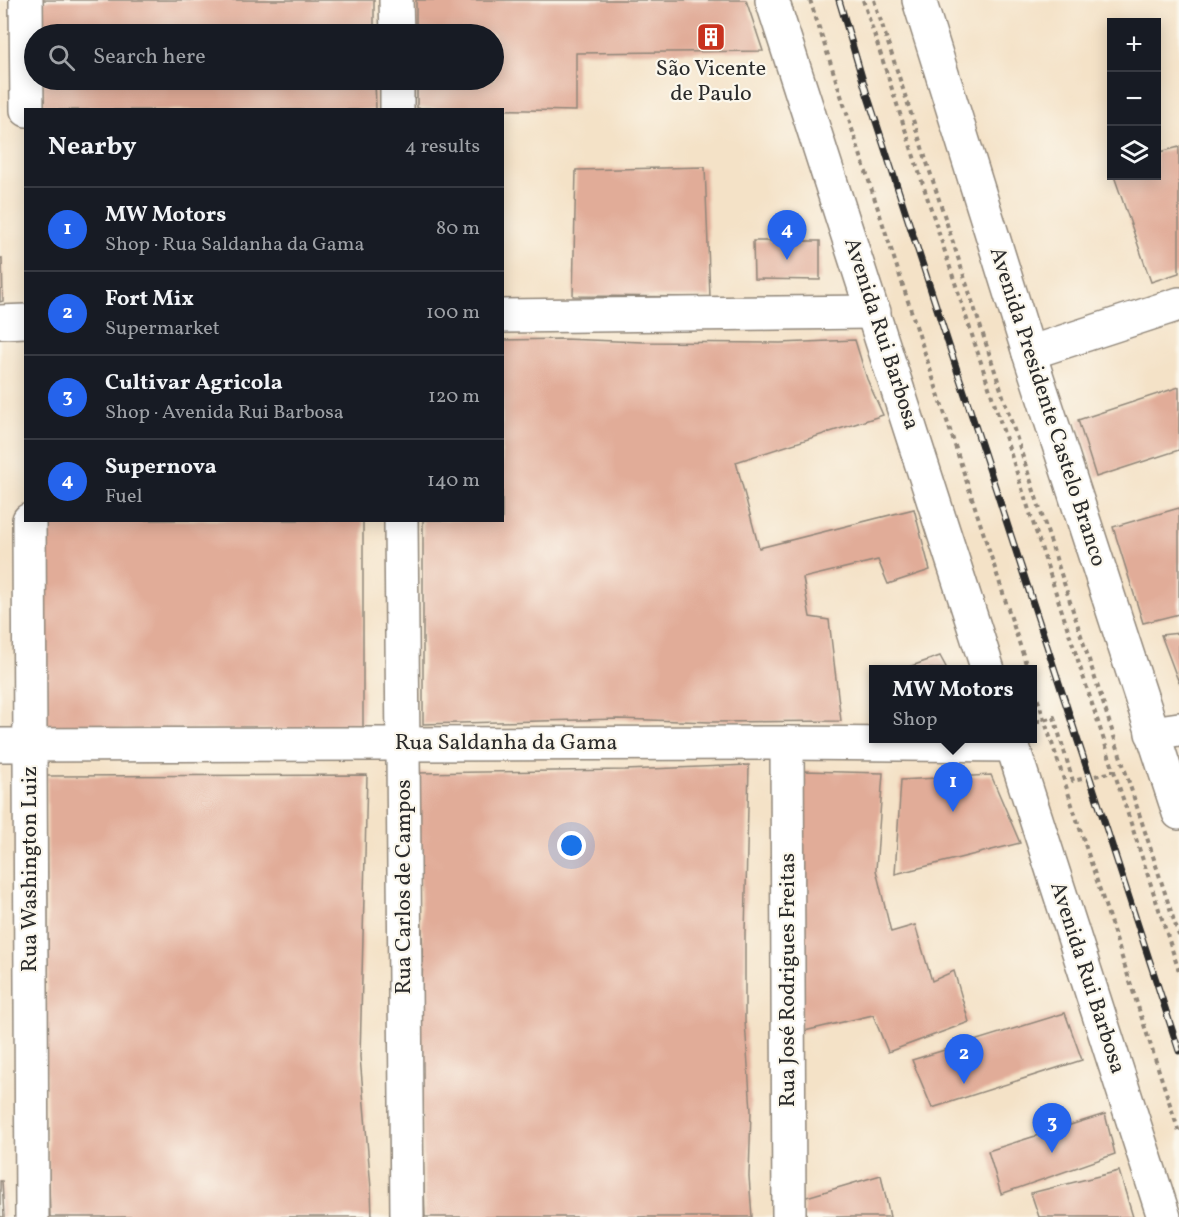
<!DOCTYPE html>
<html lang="en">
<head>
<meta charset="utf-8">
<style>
  body { margin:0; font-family:Vollkorn,serif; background:#20242c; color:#f1f3f6 }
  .controls { position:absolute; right:18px; top:18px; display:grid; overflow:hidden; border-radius:0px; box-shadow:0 3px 15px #0003 }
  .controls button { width:54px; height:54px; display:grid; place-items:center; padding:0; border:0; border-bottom:2px solid #363941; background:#171b24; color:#f1f3f6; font:30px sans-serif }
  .you { position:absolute; left:572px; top:846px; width:21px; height:21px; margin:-15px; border:4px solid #fff; border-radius:50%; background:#1a73e8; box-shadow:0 0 0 9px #1a73e833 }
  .badge { display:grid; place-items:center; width:39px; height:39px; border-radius:50%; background:#2563eb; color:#fff; font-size:20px; font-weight:700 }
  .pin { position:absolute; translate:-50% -50px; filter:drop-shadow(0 2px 3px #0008) }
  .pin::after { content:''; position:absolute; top:32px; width:21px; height:18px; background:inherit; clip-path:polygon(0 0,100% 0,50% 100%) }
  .popup { position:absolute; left:869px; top:665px; width:168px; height:78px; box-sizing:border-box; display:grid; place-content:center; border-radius:0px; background:#171b24; filter:drop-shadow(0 2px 4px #0005); font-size:20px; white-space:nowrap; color:#9ea1a6 }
  .popup b { font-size:22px; color:#f1f3f6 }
  .popup::after { content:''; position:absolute; left:50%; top:100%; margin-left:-12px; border:12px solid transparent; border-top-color:#171b24 }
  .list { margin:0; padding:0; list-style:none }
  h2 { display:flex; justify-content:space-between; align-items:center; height:78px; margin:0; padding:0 24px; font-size:26px }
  h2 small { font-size:20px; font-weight:400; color:#9ea1a6 }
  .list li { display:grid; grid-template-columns:39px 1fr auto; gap:18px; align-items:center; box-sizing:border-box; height:84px; padding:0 24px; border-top:2px solid #363941 }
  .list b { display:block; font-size:22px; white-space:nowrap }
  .list p { margin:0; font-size:20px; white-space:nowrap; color:#9ea1a6 }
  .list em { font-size:20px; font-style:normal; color:#9ea1a6 }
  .icon { flex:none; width:33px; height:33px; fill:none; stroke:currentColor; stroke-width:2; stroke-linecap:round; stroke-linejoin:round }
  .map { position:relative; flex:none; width:1179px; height:1217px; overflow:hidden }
  .search { position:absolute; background:#171b24; box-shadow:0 3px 15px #0003; left:24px; top:24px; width:480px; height:66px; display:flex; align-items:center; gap:15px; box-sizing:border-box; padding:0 21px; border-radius:33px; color:#9ea1a6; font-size:22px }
  .panel { position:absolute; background:#171b24; box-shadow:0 3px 15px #0003; left:24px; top:108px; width:480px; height:414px; border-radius:0px }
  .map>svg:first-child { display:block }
  .building { fill:#e1ac98 }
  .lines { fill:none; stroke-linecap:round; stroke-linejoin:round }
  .minor-casing { stroke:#908679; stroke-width:36 }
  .major-casing { stroke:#908679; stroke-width:36 }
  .path { stroke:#908679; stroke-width:4; stroke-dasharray:4.5 4.5; stroke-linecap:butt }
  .minor { stroke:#fff; stroke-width:33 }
  .major { stroke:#fff; stroke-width:33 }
  .rail-casing { stroke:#2b2b2b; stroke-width:7 }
  .rail { stroke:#fbf7ec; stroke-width:4.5; stroke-dasharray:14; stroke-linecap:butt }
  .labels { text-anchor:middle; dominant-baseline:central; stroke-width:4.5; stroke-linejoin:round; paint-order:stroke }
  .poi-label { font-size:22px; fill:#2b2b2b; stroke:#fbf7ec }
  .street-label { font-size:22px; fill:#2b2b2b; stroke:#fbf7ec }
</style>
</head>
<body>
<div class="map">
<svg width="1179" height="1217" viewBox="0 0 1179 1217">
  <rect width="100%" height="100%" fill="#fbf7ec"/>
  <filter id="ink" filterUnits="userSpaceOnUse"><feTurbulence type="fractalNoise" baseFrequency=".0167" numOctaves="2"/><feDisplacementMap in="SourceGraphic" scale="12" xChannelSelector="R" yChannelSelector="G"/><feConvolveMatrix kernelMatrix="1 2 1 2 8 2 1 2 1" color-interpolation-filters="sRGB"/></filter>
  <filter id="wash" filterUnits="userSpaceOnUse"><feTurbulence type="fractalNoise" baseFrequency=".008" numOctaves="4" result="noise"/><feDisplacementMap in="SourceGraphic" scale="24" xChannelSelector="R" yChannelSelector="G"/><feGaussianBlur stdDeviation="1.35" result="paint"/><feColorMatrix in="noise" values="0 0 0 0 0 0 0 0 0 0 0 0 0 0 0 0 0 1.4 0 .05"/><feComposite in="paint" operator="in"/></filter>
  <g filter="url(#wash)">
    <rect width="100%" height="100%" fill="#f4e2c7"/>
    <g id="blocks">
      <g class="building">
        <rect x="43" y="0" width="331" height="34"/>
        <polygon points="416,0 746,0 763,51 576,53 576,111 417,108 417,80 494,80 494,34 416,34"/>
        <polygon points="43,80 375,80 376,110 43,110"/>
        <polygon points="1179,147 1179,273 1151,282 1114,176 1156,176 1156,153"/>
        <polygon points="705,167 710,297 573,296 576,170"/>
        <polygon points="753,241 820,241 820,280 754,279"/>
        <polygon points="0,258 2,258 3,301 0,302"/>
        <polygon points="563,339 642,342 780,343 855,340 867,379 883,415 736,462 759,548 914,509 930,570 888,584 878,560 803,578 810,617 829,620 841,721 711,722 618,719 423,724 423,520 502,520 502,340"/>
        <polygon points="1179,387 1179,450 1096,477 1078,420"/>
        <polygon points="1179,508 1179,614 1143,623 1113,527"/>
        <polygon points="43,520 363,520 363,730 45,730"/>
        <polygon points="1179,633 1179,683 1161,635"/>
        <polygon points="940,656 947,669 903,669"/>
        <polygon points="749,765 745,933 745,1021 751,1111 749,1176 752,1217 425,1217 419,1030 423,960 416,773 625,770"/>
        <polygon points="803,771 883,773 876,870 891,932 915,925 932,981 954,971 969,1022 888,1052 873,1015 800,1032"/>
        <polygon points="367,775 360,1057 371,1188 372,1217 50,1217 44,1018 48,972 47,776"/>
        <polygon points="991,775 1020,843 895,874 901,780"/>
        <polygon points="1065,1013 1082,1060 932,1108 912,1060"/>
        <polygon points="1105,1114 1115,1154 1001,1194 988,1151"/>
        <polygon points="1119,1171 1133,1217 1039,1217 1031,1193"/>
        <polygon points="881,1175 890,1217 804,1217 803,1198"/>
        <polygon points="0,1181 2,1181 4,1217 0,1217"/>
      </g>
    </g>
  </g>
  <g filter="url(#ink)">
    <use href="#blocks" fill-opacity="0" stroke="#908679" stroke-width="1.5"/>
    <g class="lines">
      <g class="minor-casing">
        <g id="minor">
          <polyline points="26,0 27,110"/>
          <polyline points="396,0 397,34"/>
          <polyline points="397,80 397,110"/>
          <polyline points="502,316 874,312"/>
          <polyline points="0,322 26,321"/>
          <polyline points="1029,353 1179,304"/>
          <polyline points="29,520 32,1217"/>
          <polyline points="401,520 407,1217"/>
          <polyline points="1152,733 1179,729"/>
          <polyline points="787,743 789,1217"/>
          <polyline points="0,745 787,743 1012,745"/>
        </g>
      </g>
      <g class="major-casing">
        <g id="major">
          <polyline points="772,0 988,670"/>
          <polyline points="919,0 1029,353 1179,813"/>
          <polyline points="1010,738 1164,1217"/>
        </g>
      </g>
      <g class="path">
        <polyline points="810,0 1028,670"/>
        <polyline points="863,0 1179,971"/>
        <polyline points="874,0 1179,936"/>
        <polyline points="1032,682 1179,1132"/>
        <polyline points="1036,722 1054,717 1073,781 1113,772 1113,769"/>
      </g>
      <use href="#minor" class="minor"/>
      <use href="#major" class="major"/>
      <g class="rail-casing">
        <polyline id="rail" points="839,0 866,91 1179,1051"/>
      </g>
      <use href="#rail" class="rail"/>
    </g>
  </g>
  <defs>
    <g id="building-square" transform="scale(1.5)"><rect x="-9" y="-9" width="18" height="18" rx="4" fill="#c8321e" stroke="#fbf7ec"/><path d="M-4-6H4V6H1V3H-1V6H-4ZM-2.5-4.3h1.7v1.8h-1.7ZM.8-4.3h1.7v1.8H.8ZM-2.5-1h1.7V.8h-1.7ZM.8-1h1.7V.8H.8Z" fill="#fff"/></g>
  </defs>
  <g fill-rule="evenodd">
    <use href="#building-square" x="711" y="37"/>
  </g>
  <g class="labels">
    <g class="poi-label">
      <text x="711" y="69">São Vicente<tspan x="711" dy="25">de Paulo</tspan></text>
    </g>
    <g class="street-label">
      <text transform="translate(881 334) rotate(72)">Avenida Rui Barbosa</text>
      <text transform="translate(1047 407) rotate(72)">Avenida Presidente Castelo Branco</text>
      <text x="506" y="743">Rua Saldanha da Gama</text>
      <text transform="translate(30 869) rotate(-90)">Rua Washington Luiz</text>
      <text transform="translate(404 887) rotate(-90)">Rua Carlos de Campos</text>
      <text transform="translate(1087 978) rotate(72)">Avenida Rui Barbosa</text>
      <text transform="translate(788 980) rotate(-90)">Rua José Rodrigues Freitas</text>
    </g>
  </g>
</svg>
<div class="controls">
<button>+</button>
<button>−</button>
<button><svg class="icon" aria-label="layers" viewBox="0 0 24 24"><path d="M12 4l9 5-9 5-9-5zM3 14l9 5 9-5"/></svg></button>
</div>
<div class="you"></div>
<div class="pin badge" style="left:953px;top:812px">1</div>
<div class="popup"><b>MW Motors</b>Shop</div>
<div class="pin badge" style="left:964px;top:1084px">2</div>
<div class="pin badge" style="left:1052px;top:1153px">3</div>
<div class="pin badge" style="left:787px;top:260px">4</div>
<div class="search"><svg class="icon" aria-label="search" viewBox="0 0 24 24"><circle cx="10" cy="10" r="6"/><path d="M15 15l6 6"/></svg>Search here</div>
<section class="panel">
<h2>Nearby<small>4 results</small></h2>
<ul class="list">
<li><span class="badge">1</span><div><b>MW Motors</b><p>Shop · Rua Saldanha da Gama</p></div><em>80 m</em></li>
<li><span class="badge">2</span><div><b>Fort Mix</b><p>Supermarket</p></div><em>100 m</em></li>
<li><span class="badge">3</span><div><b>Cultivar Agricola</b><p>Shop · Avenida Rui Barbosa</p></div><em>120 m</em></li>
<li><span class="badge">4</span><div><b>Supernova</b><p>Fuel</p></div><em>140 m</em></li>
</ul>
</section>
</div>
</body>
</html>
